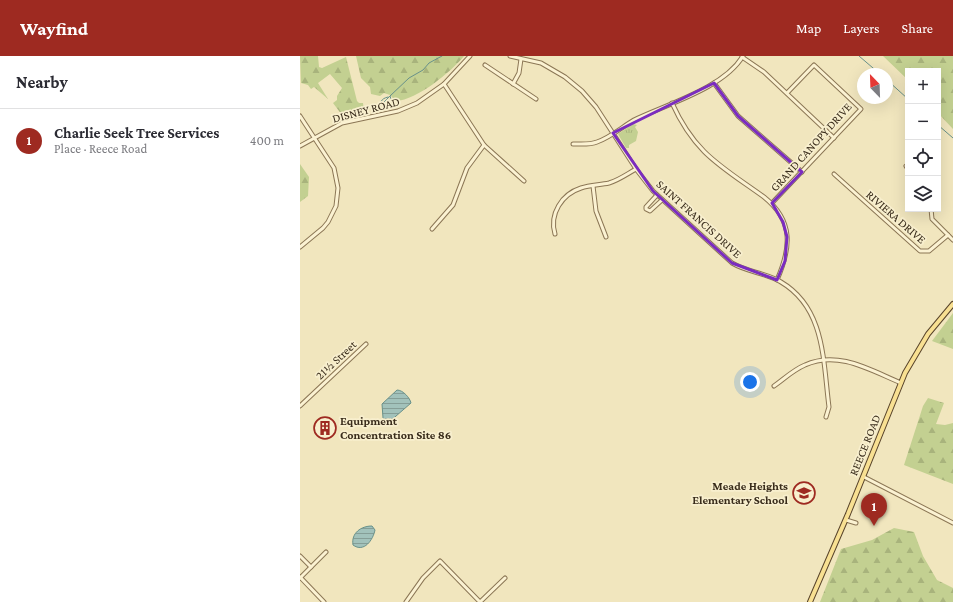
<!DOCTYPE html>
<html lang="en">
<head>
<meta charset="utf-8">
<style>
  body { margin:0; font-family:"Crimson Pro",serif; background:#f2f2f3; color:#2b2b33 }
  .controls { position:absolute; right:12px; top:12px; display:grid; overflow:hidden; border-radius:0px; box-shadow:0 4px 16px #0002 }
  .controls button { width:36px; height:36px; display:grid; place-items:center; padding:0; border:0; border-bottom:1px solid #e1e1e2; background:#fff; color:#2b2b33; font:20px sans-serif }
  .compass { position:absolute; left:557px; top:12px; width:36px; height:36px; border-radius:50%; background:#fff; box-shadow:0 4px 16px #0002; rotate:337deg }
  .you { position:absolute; left:450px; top:326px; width:14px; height:14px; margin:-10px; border:3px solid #fff; border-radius:50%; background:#1a73e8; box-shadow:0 0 0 6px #1a73e833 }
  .badge { display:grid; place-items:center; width:26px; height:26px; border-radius:50%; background:#9e2a21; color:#fff; font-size:13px; font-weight:700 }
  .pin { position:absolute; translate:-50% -33px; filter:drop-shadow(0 1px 2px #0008) }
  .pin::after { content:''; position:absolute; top:21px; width:14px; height:12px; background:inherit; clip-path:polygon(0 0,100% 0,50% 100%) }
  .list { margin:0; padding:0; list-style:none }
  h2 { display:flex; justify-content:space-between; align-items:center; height:52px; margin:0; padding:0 16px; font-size:17px }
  h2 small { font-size:13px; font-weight:400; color:#7c7c81 }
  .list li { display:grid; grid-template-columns:26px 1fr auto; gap:12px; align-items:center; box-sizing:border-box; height:64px; padding:0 16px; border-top:1px solid #e1e1e2 }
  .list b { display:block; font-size:15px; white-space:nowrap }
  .list p { margin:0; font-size:13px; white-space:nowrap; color:#7c7c81 }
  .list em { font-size:13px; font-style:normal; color:#7c7c81 }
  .icon { flex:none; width:22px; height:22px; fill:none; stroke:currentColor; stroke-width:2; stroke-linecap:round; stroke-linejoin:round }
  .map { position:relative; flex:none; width:653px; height:546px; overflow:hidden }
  header { display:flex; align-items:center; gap:24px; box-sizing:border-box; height:56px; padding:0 20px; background:#9e2a21; color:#fff }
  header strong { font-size:19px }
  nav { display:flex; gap:22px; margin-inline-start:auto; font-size:14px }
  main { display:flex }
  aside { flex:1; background:#fff }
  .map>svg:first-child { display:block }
  .forest { fill:url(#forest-firs) }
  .park { fill:url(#park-tufts) }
  .water { fill:url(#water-rules); stroke:#68918a }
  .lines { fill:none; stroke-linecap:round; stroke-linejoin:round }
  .stream { stroke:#68918a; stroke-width:1 }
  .minor-casing { stroke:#8b7655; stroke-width:5 }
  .major-casing { stroke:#58432a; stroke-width:6 }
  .minor { stroke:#fbf2d2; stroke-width:3 }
  .major { stroke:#f8e092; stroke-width:4 }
  .marked { fill:none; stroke:#7b2cbf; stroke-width:3; stroke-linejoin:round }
  .labels { text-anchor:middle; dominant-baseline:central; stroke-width:3.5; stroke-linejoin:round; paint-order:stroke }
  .street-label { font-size:12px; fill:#392c1b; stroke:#f8efce }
  .poi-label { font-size:12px; font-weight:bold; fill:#392c1b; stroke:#f8efce; text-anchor:start }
</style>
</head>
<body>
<header>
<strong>Wayfind</strong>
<nav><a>Map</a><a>Layers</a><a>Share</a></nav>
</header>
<main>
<aside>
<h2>Nearby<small></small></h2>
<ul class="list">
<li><span class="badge">1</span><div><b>Charlie Seek Tree Services</b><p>Place · Reece Road</p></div><em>400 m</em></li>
</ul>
</aside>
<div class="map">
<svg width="653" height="546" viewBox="0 0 653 546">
  <defs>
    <pattern id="forest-firs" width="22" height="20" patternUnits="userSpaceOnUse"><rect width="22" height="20" fill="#c3d091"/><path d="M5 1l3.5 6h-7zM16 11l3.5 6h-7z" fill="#a8b37c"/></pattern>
    <pattern id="park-tufts" width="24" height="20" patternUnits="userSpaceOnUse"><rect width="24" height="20" fill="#c3d091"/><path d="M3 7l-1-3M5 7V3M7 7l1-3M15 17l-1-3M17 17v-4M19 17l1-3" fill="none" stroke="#a8b37c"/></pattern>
    <pattern id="water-rules" width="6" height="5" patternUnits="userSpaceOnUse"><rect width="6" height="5" fill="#a2c2bb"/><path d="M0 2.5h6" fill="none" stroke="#859e97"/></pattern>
  </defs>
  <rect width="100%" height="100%" fill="#f1e6be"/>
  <g class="forest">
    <polygon points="0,0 18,0 19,11 22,12 46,1 57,45 59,47 63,47 64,56 42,59 33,47 37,44 37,40 42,32 30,18 18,27 28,43 14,31 11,33 8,29 1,27"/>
    <path d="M56 0H164C151 16 117 44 96 45L90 39 84 37 80 40 71 38 70 31 61 22Z"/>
    <polygon points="583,0 653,0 653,73 638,57 638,15 608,15 608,24"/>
    <polygon points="0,108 9,121 8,140 0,146"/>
    <polygon points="653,257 653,293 632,285"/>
    <polygon points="628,342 644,347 636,368 645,369 653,367 653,428 604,409 623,350"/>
    <polygon points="594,472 614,476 623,500 637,524 653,532 653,546 520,546 541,493 572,484"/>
  </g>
  <polygon class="park" points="333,68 337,69 335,71 338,76 336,85 329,89 329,92 326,92 318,78"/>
  <g class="water">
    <path d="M97 334C103 334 110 342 111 347L88 367 83 362 82 348Z"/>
    <path d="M72 470 75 474C73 484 64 497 53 489 51 477 61 470 72 470Z"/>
  </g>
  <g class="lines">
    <g class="stream">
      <polyline points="559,0 580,18"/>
      <polyline points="587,24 608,43"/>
      <polyline points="93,49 90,40 109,22 123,14 129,7 142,0"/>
      <polyline points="84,51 84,46 90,40"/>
      <path d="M80 52C81 46 80 43 88 41"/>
      <polyline points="638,69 653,82"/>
    </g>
    <g class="minor-casing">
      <g id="minor">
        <path d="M210 0 241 7 265 21 282 35 296 51 336 113 353 135 432 207C447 216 466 217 481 226 525 252 523 304 529 351L526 361"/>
        <polyline points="442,1 464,16 534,82"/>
        <polyline points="185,9 236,43"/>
        <polyline points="414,27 438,60 502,116"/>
        <polyline points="144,28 184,89 224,125"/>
        <polyline points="213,28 219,17 221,3"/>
        <path d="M372 47C395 98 421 110 464 141 494 165 491 192 477 224"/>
        <polyline points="0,60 34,112 38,132 36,150 28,166 23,172 0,191"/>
        <path d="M273 88C281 88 290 89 297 86 311 81 322 71 334 64 367 48 424 32 443 0"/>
        <polyline points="0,90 42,67 98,55 117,47 144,28 170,0"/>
        <polyline points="606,110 608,113"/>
        <polyline points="534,118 620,195 629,195 648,179"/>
        <polyline points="293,130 296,155 306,181"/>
        <polyline points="357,139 346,151 346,153 350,155 362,144"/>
        <polyline points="472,147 561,53 514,9 487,37"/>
        <polyline points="631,153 632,163 653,184"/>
        <polyline points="132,173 153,149 167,112 184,89"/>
        <path d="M255 178C249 158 262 138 281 132 290 129 300 129 309 127 319 124 327 118 336 113"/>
        <path d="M474 330C484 323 493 314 505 309 538 294 570 314 601 327"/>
        <polyline points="0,350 66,288"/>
        <polyline points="564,421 653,467"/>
        <polyline points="546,464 556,467"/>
        <polyline points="0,500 11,511"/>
        <polyline points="0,521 24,546"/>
        <polyline points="0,522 26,496"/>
        <polyline points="106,546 123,522 140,505 180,546 205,522"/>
      </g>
    </g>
    <g class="major-casing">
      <polyline id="major" points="510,546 548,458 605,317 628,278 653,248"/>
    </g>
    <use href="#minor" class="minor"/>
    <use href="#major" class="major"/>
  </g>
  <path class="marked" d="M414 27 438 60 502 116 472 147 483 166 487 181 485 205 477 224 432 207 353 135 313 77Z"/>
  <defs>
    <g id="building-ring" transform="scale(1.15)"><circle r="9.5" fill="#f8efce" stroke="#9e2a21" stroke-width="1.5"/><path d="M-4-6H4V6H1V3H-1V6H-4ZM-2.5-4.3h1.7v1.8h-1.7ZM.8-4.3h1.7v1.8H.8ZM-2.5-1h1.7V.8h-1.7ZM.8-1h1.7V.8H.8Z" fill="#9e2a21"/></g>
    <g id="school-ring" transform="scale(1.15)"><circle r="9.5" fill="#f8efce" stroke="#9e2a21" stroke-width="1.5"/><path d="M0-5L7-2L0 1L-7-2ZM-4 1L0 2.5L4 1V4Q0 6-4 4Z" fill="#9e2a21"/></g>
  </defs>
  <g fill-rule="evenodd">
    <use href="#building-ring" x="25" y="372"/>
    <use href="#school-ring" x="504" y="437"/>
  </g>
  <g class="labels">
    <g class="street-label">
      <text transform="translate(66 54) rotate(-15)">DISNEY ROAD</text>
      <text transform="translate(511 91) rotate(-48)">GRAND CANOPY DRIVE</text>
      <text transform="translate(596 161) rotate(41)">RIVIERA DRIVE</text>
      <text transform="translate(399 163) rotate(42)">SAINT FRANCIS DRIVE</text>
      <text transform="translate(36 304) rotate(-43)">21½ Street</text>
      <text transform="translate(565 389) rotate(-68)">REECE ROAD</text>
    </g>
    <g class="poi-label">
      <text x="40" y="365">Equipment<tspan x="40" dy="14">Concentration Site 86</tspan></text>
      <text x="488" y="430" text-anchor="end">Meade Heights<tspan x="488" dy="14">Elementary School</tspan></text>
    </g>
  </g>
</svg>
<div class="controls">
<button>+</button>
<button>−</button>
<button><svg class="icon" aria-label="locate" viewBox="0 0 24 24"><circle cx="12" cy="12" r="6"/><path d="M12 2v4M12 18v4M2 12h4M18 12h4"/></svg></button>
<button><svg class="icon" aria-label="layers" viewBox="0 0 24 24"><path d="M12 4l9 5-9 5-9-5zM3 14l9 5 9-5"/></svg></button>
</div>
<svg class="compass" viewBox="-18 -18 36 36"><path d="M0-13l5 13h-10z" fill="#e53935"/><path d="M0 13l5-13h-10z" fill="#7c7c81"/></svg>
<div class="you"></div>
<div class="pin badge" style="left:574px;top:470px">1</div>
</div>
</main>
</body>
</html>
